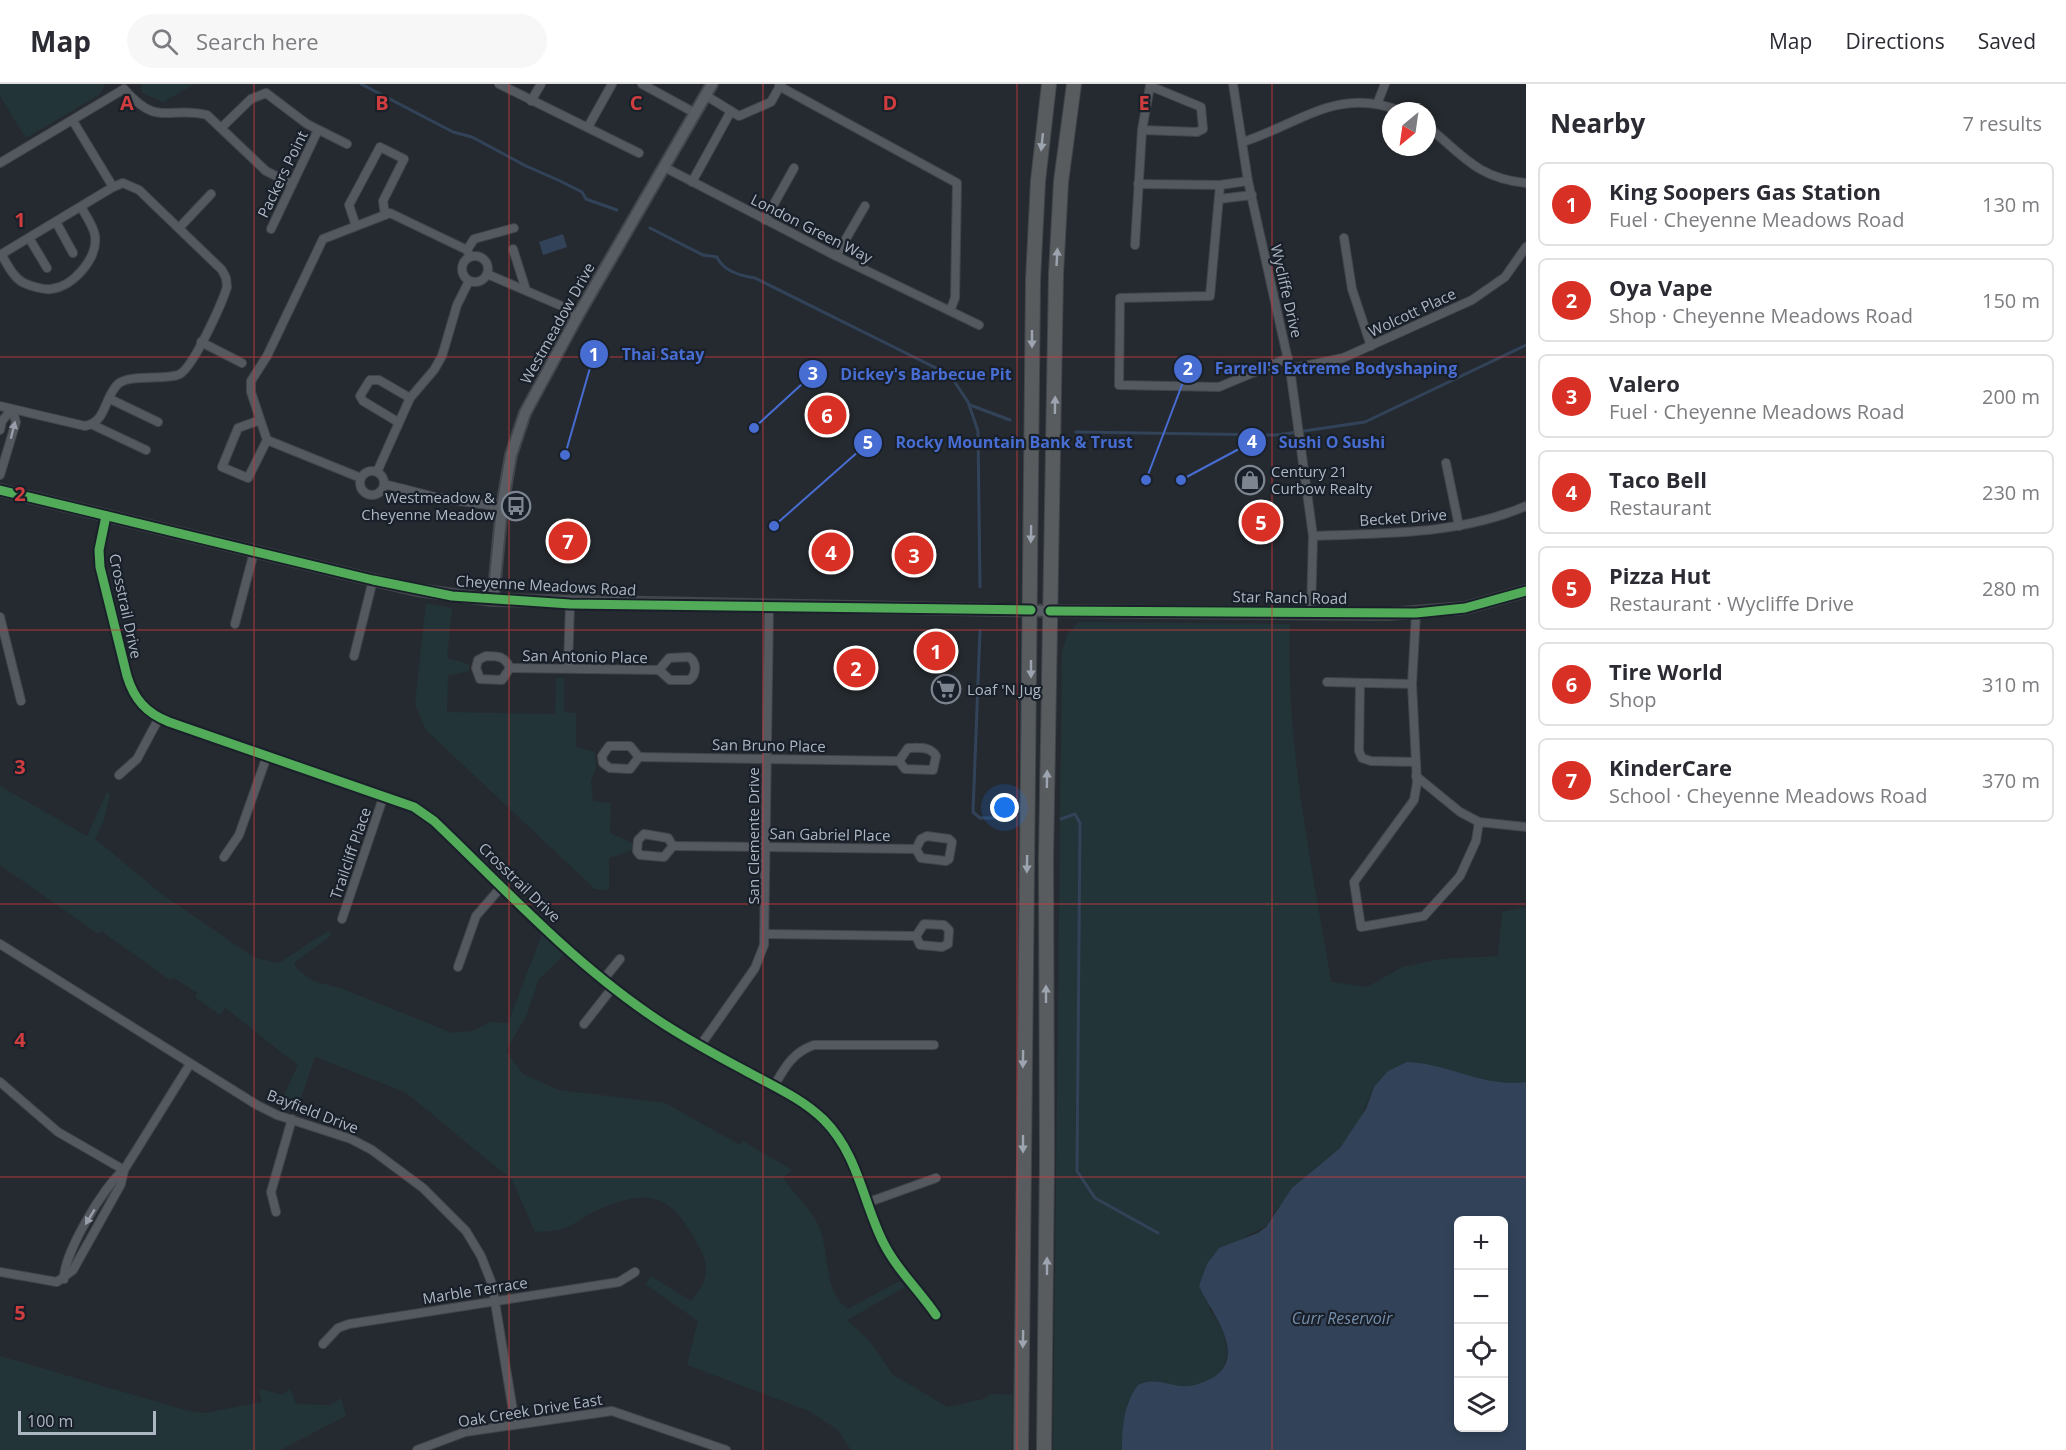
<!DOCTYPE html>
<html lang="en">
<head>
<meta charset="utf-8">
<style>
  body { margin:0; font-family:"Open Sans",sans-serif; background:#f7f7f7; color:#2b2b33 }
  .controls { position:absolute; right:18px; bottom:18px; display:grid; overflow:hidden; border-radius:9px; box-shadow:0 3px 9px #0003 }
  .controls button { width:54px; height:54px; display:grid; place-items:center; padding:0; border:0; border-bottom:2px solid #e1e1e2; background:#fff; color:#2b2b33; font:30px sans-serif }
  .compass { position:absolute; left:1382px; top:18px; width:54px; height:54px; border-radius:50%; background:#fff; box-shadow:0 3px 9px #0003; rotate:209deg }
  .scale { position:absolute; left:18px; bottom:15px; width:138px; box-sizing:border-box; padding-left:6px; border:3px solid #adb6c3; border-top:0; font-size:16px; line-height:21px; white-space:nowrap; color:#adb6c3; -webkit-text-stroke:4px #19202a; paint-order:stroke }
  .you { position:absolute; left:1005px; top:724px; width:21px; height:21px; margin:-15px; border:4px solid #fff; border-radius:50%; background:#1a73e8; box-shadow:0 0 0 9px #1a73e833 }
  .badge { display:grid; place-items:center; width:39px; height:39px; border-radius:50%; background:#d93025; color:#fff; font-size:20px; font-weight:700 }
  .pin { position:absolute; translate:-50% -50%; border:3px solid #fff; box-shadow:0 2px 6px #0006 }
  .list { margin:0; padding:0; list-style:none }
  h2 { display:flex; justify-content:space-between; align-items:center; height:78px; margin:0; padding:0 24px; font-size:26px }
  h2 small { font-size:20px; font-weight:400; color:#7c7c81 }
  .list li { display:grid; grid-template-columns:39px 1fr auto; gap:18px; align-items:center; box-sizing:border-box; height:84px; margin:0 12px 12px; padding:0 12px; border:2px solid #e1e1e2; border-radius:9px }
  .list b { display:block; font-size:22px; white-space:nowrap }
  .list p { margin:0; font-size:20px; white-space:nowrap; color:#7c7c81 }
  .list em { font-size:20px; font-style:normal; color:#7c7c81 }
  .icon { flex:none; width:33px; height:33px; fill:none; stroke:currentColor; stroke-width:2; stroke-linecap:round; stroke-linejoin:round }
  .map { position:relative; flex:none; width:1526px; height:1366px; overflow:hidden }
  header { display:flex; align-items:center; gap:36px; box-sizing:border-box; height:84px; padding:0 30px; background:#fff; border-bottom:2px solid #e1e1e2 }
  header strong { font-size:28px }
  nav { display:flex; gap:33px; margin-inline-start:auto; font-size:21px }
  .search { width:420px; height:54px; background:#f7f7f7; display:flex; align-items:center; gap:15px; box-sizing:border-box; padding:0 21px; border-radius:33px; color:#7c7c81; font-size:22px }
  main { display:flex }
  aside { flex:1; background:#fff }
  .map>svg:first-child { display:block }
  .green { fill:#223437 }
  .water { fill:#324359; fill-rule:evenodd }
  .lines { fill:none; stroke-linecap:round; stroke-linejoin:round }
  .stream { stroke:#324359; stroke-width:3 }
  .street-casing { stroke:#42464b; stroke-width:10 }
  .secondary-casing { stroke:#42464b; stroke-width:14 }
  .highway-casing { stroke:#41464c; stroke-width:16 }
  .street { stroke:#54585f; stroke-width:8 }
  .secondary { stroke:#585d64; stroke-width:10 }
  .highway { stroke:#595c5f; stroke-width:14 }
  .cycleway-casing { stroke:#19202a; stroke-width:13 }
  .cycleway { stroke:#51ab58; stroke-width:9 }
  .oneway { fill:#9ca4af }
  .oneway2 { fill:#979eaa }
  .grid { fill:none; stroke:#d03d3f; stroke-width:1.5; stroke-opacity:0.55 }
  .labels { text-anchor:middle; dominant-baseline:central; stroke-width:4.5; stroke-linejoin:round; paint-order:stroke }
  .street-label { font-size:15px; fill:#adb6c3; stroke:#19202a }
  .poi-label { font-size:15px; fill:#adb6c3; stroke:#19202a; text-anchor:start }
  .water-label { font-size:16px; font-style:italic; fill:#758eab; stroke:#19202a }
  .grid-label { font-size:20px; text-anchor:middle; font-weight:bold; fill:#d03d3f; stroke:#19202a; stroke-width:4.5; stroke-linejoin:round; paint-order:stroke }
  .leader { fill:none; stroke:#486dd2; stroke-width:2 }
  .callout-dot { fill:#486dd2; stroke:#19202a; stroke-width:2 }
  .mark-label { font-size:18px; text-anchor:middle; font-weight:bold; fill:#fff }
  .callout-label { font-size:16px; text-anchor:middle; font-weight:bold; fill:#486dd2; stroke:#19202a; stroke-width:4.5; stroke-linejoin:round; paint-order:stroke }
</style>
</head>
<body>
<header>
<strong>Map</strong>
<div class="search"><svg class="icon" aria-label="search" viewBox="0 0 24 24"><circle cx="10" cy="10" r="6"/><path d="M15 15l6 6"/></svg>Search here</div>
<nav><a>Map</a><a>Directions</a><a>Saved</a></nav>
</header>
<main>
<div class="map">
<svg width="1526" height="1366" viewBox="0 0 1526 1366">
  <rect width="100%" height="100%" fill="#252a30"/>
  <g class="green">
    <polygon points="0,0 105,0 99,11 26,54 0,12"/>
    <polygon points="141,0 195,0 163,18 142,9"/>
    <polygon points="426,519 452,524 447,574 469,580 469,587 448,592 447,628 555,630 556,594 564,594 564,628 576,629 576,663 595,668 596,684 591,697 593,717 611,719 610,749 632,759 632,766 609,774 609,806 595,805 426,646 415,620"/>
    <path d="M1079 538 1290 540C1285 660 1312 780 1331 898L1367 903 1402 883 1441 875 1498 872 1502 828 1526 823V998L1512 1000 1486 997 1460 990 1374 1003 1357 1042 1340 1064 1315 1084 1276 1126 1266 1142 1246 1152 1209 1225C1234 1256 1237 1297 1188 1302 1178 1303 1165 1299 1155 1297L1128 1317 1122 1366H1053L1062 568 1068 549Z"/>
    <path d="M0 702 87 752 107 708 110 710 104 736 95 755 163 811 255 874 279 879 328 847 332 851 294 879 297 885 313 897 343 905 452 949 473 947 490 938 508 939 542 850 564 871 539 895 527 930 506 967 523 990 559 1006 665 1019 740 1061 743 1057 792 1086 783 1094C793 1108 806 1120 815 1135 832 1162 820 1205 848 1225L899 1197 905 1203 847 1236 869 1256 893 1291 948 1323 983 1315 992 1310 1013 1311 1012 1366H851L838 1346 809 1327 687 1281 698 1237 645 1200 651 1192 691 1217C709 1196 711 1183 697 1159 669 1108 648 1104 595 1127 585 1132 574 1141 563 1145 554 1147 544 1147 535 1148L512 1096 405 1008 315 973 296 1029 279 1023 298 980C272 963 250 942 225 924L220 931 195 913 197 909 173 893 170 896 101 847 98 850 0 781Z"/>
    <polygon points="0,1272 189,1327 204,1329 262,1318 259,1306 261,1305 283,1311 290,1304 296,1320 330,1321 341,1314 346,1332 280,1366 0,1366"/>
  </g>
  <g class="water">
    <polygon points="563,150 567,163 543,171 539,158"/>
    <path d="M1407 978C1448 979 1483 1004 1526 998V1366H1122C1122 1343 1124 1319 1138 1301 1154 1293 1167 1301 1183 1302 1193 1303 1205 1298 1214 1293 1248 1270 1210 1227 1199 1202L1207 1180 1219 1164 1258 1149 1266 1143 1292 1104 1340 1064 1366 1025 1374 1003 1388 987ZM1458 1136H1504V1344H1458Z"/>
  </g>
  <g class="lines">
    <g class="stream">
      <polyline points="361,0 453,48 472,53 526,82 558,96 582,108 586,115 617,126"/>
      <path d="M650 144 703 171 717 173C723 187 741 192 755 194L950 291 968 318 978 347 980 503"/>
      <polyline points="970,321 1010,336"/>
      <polyline points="1076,348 1277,351 1365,338 1526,261"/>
      <polyline points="980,547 973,728 980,734 1013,734"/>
      <polyline points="1061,735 1075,730 1080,739 1077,1087 1095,1114 1158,1149"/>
    </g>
    <g class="street-casing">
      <g id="street">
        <polyline points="499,0 639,69"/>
        <polyline points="642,0 695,29"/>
        <polyline points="1233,0 1248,97 1290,285 1313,452 1311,528"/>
        <polyline points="779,2 957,99 955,214 950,227"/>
        <polyline points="705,11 739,32 771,18 781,0"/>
        <polyline points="531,17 541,0"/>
        <polyline points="1377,20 1385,0"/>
        <polyline points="73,37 113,103"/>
        <path d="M1427 42C1462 70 1476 94 1526 99"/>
        <polyline points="588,43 612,0"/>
        <polyline points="221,44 251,15 266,9 307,40 347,60"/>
        <path d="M1243 58C1299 40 1338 2 1400 27"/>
        <path d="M0 79 124 5C159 45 168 21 207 31L266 87 292 100"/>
        <polyline points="664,83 836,172 979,241"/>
        <polyline points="692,98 731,27"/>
        <polyline points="1138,100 1220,101 1248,97"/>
        <polyline points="1220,101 1210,212 1120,214 1119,301 1219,303 1288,274"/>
        <polyline points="1219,115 1252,111"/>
        <polyline points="765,136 794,84"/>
        <polyline points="56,138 73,169"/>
        <polyline points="356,142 349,121 380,63 404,75 383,117 385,131"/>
        <polyline points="179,144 211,110"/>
        <polyline points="271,145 318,46"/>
        <polyline points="29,154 47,184"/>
        <polyline points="1344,154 1352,205 1371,262"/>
        <polyline points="1135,161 1142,46 1150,2 1201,23 1203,45 1197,48 1142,46"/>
        <polyline points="513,165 526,206"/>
        <polyline points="467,166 474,155 514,144"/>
        <path d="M1 170C7 179 13 194 24 199 30 202 44 206 51 205 73 203 98 174 95 152 94 143 86 132 81 123"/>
        <path d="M0 171 113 103 123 99 139 106 222 186 226 194 227 203C222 219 192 287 178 291 163 296 129 290 118 300 104 313 107 338 85 342L0 322"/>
        <circle cx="475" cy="185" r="13"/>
        <polyline points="836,172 865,122"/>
        <polyline points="487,190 564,223 577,233"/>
        <polyline points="201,258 242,279"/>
        <polyline points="1290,285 1343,274 1472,216 1505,193 1526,163"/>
        <polyline points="110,315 158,338"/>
        <polyline points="260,336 238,344 222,383 248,394 267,356 251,308 251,297 267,272 323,155 390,129 467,166 470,173"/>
        <polyline points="398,338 363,317 360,312 370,296 379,296 410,314"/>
        <polyline points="93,341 146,366"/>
        <polyline points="0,346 2,337 12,325 16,338 0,391"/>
        <polyline points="267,356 361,394"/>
        <polyline points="1446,379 1459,442"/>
        <circle cx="372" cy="399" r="12"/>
        <polyline points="377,388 410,314 434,286 442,272 457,221 469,197"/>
        <polyline points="384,400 439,414 502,423"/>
        <path d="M106 432 99 466 100 483 127 592C134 615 146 629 169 638L414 723 434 737C502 802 568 874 646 928 677 950 710 968 744 986 771 1001 802 1014 824 1036 858 1070 863 1118 883 1158 897 1186 919 1206 936 1231"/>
        <path d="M1313 452C1386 449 1458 451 1526 422"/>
        <polyline points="1416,529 1412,600 1417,699 1414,716 1354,798 1361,843 1424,832 1460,792 1476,757 1479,738 1526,743"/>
        <polyline points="0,533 21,617"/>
        <polyline points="235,540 254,468"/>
        <polyline points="354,572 373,496"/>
        <path d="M486 572C498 572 505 572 510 584L502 596 480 595 476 584 478 576Z"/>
        <path d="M689 573C697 578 697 591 689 596H670L659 586 669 574Z"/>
        <polyline points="510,584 659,586"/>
        <polyline points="568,584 570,520"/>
        <polyline points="1327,598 1412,600"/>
        <polyline points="1360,599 1359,667 1362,674 1371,677 1416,678"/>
        <polygon points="609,662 630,662 639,673 630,685 610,684 603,679 602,672"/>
        <path d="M908 664C919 664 930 662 936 672L933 686 905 685 899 677Z"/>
        <polyline points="639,673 899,677"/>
        <polyline points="119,691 137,675 159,634"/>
        <polyline points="1416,692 1460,728 1479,738"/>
        <polygon points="644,750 668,754 673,762 664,773 640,771 637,767 638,756"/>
        <polygon points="927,752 949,755 952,758 949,775 946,777 921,774 916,765 921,755"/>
        <polyline points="673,762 916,765"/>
        <polyline points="224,773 239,751 267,672"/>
        <polyline points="342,835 384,711"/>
        <polygon points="924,840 944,841 949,846 948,860 942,863 920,861 916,852"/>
        <polyline points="766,850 916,852"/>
        <polyline points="0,860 257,1021 277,1031 351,1055 372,1066 423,1104 466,1147 481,1172 492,1200 515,1339"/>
        <polyline points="458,883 476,832 502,802"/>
        <polyline points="603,896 620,875"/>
        <polyline points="584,940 613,903"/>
        <polyline points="700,962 755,884 764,861 769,522"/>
        <polyline points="0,998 58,1048 124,1086"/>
        <path d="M774 1002C785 983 793 968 814 961H934"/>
        <polyline points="869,1118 936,1094"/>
        <polyline points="276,1128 271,1108 292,1035"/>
        <polyline points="0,1188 57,1198 73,1186 121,1100 124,1086 190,980"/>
        <path d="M64 1195C63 1171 104 1101 124 1086"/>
        <polyline points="323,1260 338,1244 349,1240 619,1198 635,1188"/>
        <polyline points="417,1366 465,1348 612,1327 726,1366"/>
      </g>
    </g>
    <g class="secondary-casing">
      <g id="secondary">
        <polyline points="0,406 373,496 417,506 493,516 1050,527 1388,530 1465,524 1526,507"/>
        <polyline points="493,516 502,423 511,371 525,329 577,233 712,0"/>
      </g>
    </g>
    <g class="highway-casing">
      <g id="highway">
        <polyline points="1021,1366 1033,196 1038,97 1049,0"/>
        <polyline points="1044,1366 1047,1073 1046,774 1056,190 1061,98 1074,0"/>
      </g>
    </g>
    <use href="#street" class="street"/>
    <use href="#secondary" class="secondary"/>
    <use href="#highway" class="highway"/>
    <g class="cycleway-casing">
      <g id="cycleway">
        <polyline points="0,406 373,496 452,512 570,520 1031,526"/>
        <path d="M106 432 99 466 100 483 127 592C134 615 146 629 169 638L414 723 434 737C502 802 568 874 646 928 677 950 710 968 744 986 771 1001 802 1014 824 1036 858 1070 863 1118 883 1158 897 1186 919 1206 936 1231"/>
        <polyline points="1050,527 1416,529 1465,524 1526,507"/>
      </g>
    </g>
    <use href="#cycleway" class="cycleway"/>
  </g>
  <defs><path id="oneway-solid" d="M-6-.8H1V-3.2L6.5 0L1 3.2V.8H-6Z" transform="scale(1.5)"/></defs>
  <g class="oneway">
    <use href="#oneway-solid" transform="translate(1042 58) rotate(96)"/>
    <use href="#oneway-solid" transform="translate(1057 173) rotate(-87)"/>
    <use href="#oneway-solid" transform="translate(1032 255) rotate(90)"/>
    <use href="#oneway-solid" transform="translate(1055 321) rotate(-89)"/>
    <use href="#oneway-solid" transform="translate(1031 450) rotate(91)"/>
    <use href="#oneway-solid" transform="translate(1031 585) rotate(90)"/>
    <use href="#oneway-solid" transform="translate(1047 695) rotate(-89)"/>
    <use href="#oneway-solid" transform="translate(1027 780) rotate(91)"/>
    <use href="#oneway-solid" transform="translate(1046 910) rotate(-90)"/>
    <use href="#oneway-solid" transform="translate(1023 975) rotate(91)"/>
    <use href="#oneway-solid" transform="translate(1023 1060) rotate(90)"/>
    <use href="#oneway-solid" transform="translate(1047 1182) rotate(-90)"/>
    <use href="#oneway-solid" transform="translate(1023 1255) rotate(91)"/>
  </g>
  <g class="oneway2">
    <use href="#oneway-solid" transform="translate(13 346) rotate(-76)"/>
    <use href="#oneway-solid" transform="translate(90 1133) rotate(121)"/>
  </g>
  <path class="grid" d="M254 0V1366M509 0V1366M763 0V1366M1017 0V1366M1272 0V1366M0 273H1526M0 546H1526M0 820H1526M0 1093H1526"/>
  <defs>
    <g id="shop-ring" transform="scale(1.5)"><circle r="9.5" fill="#19202a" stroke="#7d8590" stroke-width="1.5"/><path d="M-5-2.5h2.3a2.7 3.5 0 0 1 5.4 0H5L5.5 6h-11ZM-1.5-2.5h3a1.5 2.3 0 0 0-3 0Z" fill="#7d8590"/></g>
    <g id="bus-ring" transform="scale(1.5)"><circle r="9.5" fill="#19202a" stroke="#7d8590" stroke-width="1.5"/><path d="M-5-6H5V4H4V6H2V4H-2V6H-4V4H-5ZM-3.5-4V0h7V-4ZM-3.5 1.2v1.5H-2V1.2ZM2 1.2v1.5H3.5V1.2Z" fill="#7d8590"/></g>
    <g id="supermarket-ring" transform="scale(1.5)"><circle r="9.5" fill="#19202a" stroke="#7d8590" stroke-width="1.5"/><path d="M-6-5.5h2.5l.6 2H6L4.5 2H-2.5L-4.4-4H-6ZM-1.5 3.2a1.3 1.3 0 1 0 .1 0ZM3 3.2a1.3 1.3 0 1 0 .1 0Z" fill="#7d8590"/></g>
  </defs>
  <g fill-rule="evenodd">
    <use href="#shop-ring" x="1250" y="396"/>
    <use href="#bus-ring" x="516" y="422"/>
    <use href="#supermarket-ring" x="946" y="605"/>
  </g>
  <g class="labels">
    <g class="street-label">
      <text transform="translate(282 90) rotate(-64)">Packers Point</text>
      <text transform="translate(812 144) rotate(27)">London Green Way</text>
      <text transform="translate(1287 207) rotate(77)">Wycliffe Drive</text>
      <text transform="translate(1412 228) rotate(-25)">Wolcott Place</text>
      <text transform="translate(557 239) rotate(-61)">Westmeadow Drive</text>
      <text transform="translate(1403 433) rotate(-4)">Becket Drive</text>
      <text transform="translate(546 501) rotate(3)">Cheyenne Meadows Road</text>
      <text transform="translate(1290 513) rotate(1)">Star Ranch Road</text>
      <text transform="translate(126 522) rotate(78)">Crosstrail Drive</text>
      <text transform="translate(585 572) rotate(1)">San Antonio Place</text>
      <text transform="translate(769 661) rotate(1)">San Bruno Place</text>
      <text transform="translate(830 750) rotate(1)">San Gabriel Place</text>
      <text transform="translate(753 752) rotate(-90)">San Clemente Drive</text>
      <text transform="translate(350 769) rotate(-71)">Trailcliff Place</text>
      <text transform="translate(520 798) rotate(44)">Crosstrail Drive</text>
      <text transform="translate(313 1027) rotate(21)">Bayfield Drive</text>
      <text transform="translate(475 1206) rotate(-9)">Marble Terrace</text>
      <text transform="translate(530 1326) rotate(-9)">Oak Creek Drive East</text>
    </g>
    <g class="poi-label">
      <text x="1271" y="387">Century 21<tspan x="1271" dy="17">Curbow Realty</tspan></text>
      <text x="495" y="413" text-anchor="end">Westmeadow &amp;<tspan x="495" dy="17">Cheyenne Meadow</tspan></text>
      <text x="967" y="605">Loaf 'N Jug</text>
    </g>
    <g class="water-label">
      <text x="1342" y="1234">Curr Reservoir</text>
    </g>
  </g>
  <g class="grid-label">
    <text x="127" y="26">A</text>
    <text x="382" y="26">B</text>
    <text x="636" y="26">C</text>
    <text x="890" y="26">D</text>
    <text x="1144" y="26">E</text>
    <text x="20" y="143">1</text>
    <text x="20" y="417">2</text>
    <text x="20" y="690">3</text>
    <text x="20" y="963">4</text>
    <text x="20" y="1236">5</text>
  </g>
  <path class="leader" d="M565 371L594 270M1146 396L1188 285M754 344L813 290M1181 396L1252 358M774 442L868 359"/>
  <g class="callout-dot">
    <circle cx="565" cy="371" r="6"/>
    <circle cx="1146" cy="396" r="6"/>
    <circle cx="754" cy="344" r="6"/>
    <circle cx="1181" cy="396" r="6"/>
    <circle cx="774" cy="442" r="6"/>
    <circle cx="594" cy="270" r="15"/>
    <circle cx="1188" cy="285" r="15"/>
    <circle cx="813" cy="290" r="15"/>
    <circle cx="1252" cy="358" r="15"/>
    <circle cx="868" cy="359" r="15"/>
  </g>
  <g class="mark-label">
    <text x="594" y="277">1</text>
    <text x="1188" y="291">2</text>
    <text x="813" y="296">3</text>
    <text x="1252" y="364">4</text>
    <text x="868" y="365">5</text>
  </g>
  <g class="callout-label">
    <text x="663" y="276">Thai Satay</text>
    <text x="1336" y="290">Farrell's Extreme Bodyshaping</text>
    <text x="926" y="296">Dickey's Barbecue Pit</text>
    <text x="1332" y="364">Sushi O Sushi</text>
    <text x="1014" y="364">Rocky Mountain Bank &amp; Trust</text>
  </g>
</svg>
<div class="controls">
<button>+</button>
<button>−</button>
<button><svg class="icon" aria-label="locate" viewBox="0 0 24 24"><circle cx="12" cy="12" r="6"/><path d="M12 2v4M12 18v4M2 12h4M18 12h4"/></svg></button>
<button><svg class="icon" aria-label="layers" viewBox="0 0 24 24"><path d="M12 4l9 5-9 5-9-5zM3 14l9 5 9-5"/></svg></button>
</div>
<svg class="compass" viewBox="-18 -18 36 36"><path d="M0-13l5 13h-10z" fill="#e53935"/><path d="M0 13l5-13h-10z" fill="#7c7c81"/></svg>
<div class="scale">100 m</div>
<div class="you"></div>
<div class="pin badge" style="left:936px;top:567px">1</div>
<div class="pin badge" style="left:856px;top:584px">2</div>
<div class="pin badge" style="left:914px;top:471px">3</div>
<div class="pin badge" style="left:831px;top:468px">4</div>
<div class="pin badge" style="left:1261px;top:438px">5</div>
<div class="pin badge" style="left:827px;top:331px">6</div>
<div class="pin badge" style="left:568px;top:457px">7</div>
</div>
<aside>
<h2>Nearby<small>7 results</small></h2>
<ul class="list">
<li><span class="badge">1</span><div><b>King Soopers Gas Station</b><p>Fuel · Cheyenne Meadows Road</p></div><em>130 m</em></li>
<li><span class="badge">2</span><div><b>Oya Vape</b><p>Shop · Cheyenne Meadows Road</p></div><em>150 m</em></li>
<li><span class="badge">3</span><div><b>Valero</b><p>Fuel · Cheyenne Meadows Road</p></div><em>200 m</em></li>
<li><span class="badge">4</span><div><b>Taco Bell</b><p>Restaurant</p></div><em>230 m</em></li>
<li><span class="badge">5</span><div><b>Pizza Hut</b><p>Restaurant · Wycliffe Drive</p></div><em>280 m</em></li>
<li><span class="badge">6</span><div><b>Tire World</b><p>Shop</p></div><em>310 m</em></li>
<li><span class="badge">7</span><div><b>KinderCare</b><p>School · Cheyenne Meadows Road</p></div><em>370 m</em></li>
</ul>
</aside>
</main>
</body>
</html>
